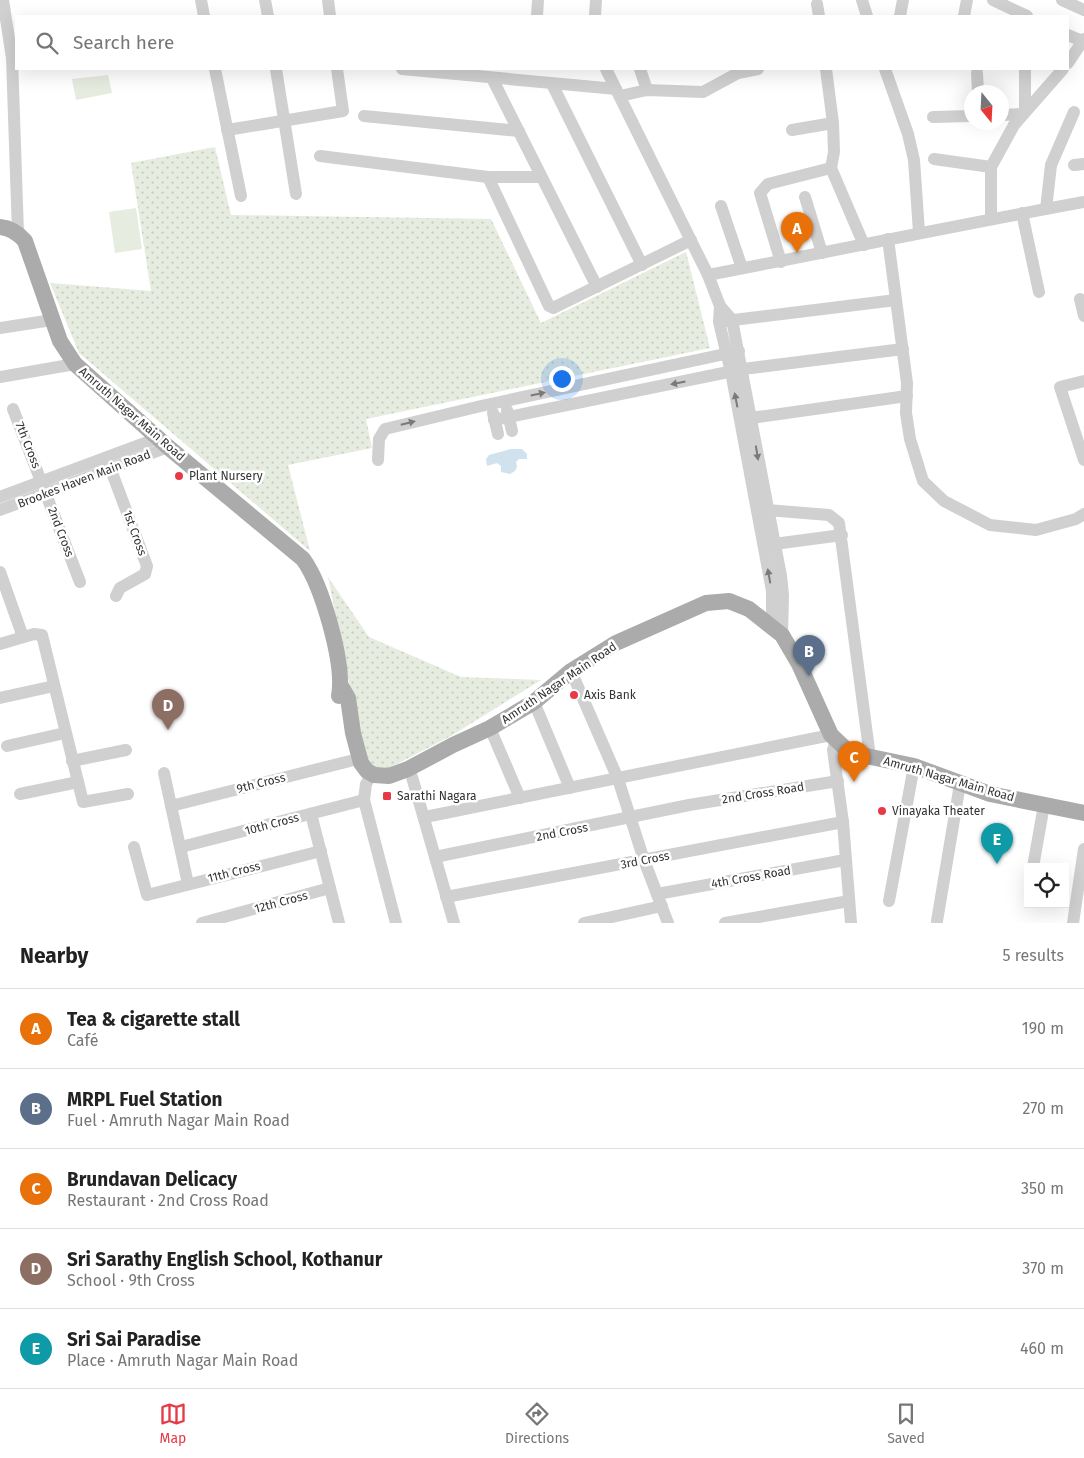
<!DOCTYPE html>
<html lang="en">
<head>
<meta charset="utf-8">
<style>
  body { margin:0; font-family:"Fira Sans",sans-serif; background:#f2f2f2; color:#222 }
  .controls { position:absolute; right:15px; bottom:15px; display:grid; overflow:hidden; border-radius:0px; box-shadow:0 5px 20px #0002 }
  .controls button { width:45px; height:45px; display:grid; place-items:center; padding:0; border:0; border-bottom:1px solid #e0e0e0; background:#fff; color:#222; font:25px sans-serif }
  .compass { position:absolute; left:964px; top:85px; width:45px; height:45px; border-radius:50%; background:#fff; box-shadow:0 5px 20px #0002; rotate:162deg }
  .you { position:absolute; left:561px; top:378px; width:18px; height:18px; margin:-12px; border:4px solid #fff; border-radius:50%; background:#1a73e8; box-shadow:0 0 0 8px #1a73e833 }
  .badge { display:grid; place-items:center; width:32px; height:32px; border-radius:50%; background:#e63946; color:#fff; font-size:16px; font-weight:700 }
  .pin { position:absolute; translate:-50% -41px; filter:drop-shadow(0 1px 2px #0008) }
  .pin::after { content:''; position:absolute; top:26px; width:18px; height:15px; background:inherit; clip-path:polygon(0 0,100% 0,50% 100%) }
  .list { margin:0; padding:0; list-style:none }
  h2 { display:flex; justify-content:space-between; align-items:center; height:65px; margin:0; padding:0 20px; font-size:21px }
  h2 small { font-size:16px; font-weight:400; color:#767676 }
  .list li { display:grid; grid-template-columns:32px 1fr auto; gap:15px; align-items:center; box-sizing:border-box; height:80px; padding:0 20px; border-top:1px solid #e0e0e0 }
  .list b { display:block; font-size:19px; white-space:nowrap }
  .list p { margin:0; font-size:16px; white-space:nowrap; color:#767676 }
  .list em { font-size:16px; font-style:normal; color:#767676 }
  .icon { flex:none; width:28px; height:28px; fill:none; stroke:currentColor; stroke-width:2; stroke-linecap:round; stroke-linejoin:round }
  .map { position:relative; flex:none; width:1084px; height:923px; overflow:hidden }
  .search { position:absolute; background:#fff; box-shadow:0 5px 20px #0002; left:15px; right:15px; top:15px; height:55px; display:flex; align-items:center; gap:12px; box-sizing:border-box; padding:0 18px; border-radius:0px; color:#767676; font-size:19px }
  .sheet { height:465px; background:#fff }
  nav { display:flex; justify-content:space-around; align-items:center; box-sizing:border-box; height:70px; border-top:1px solid #e0e0e0; background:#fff; font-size:14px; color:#767676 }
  nav a { display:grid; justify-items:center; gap:2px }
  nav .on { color:#e63946 }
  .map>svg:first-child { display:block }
  .grass { fill:url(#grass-dots) }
  .garden { fill:#e6ecdf }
  .water { fill:#cfe2ee }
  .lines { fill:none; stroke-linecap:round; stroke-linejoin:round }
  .minor { stroke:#d0d0d0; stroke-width:12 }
  .major { stroke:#ababab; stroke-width:16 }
  .oneway { fill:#7a7a7a }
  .poi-dot { fill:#e63946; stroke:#fff; stroke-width:2 }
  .labels { text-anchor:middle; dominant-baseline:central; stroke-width:5; stroke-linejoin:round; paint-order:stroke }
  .street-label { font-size:12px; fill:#333; stroke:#fff }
  .poi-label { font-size:12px; fill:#333; stroke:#fff; text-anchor:start }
</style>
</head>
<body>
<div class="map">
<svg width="1084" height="923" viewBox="0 0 1084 923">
  <defs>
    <pattern id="grass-dots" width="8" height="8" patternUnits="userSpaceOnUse" patternTransform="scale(1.25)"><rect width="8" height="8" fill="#e6ecdf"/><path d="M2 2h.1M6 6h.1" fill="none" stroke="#c6cbc0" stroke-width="1.8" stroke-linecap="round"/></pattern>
  </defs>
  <rect width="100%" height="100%" fill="#fff"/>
  <g class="grass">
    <polygon points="215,147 231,215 491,219 541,323 686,252 710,348 366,419 372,448 288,465 310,551 79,353 50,283 151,291 131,163"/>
    <polygon points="328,577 369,637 461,677 541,680 451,736 389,768 374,768 364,757"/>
  </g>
  <g class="garden">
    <polygon points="108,75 112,93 76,100 72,79"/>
    <polygon points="136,208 142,249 115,253 109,212"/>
  </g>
  <polygon class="water" points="511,449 522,449 527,454 527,459 519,459 516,462 517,467 515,471 510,474 501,472 501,466 497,463 487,466 486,459 489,455"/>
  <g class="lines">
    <g class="minor">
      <polyline points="3,0 12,58 18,233"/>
      <polyline points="201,0 204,16"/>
      <polyline points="265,0 268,16"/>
      <polyline points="328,0 330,16"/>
      <polyline points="862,0 867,16"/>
      <polyline points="993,0 1027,16"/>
      <polyline points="1062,0 1084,10"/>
      <polyline points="817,4 819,16"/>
      <polyline points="537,16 538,0"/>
      <polyline points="595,16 596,0"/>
      <polyline points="900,16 903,0"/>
      <polyline points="964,16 967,0"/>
      <polyline points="1068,35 1082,41"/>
      <polyline points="1068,63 1084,39"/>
      <polyline points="215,69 241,196"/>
      <polyline points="276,69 296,194"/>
      <polyline points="402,69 616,89"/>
      <polyline points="606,69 708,275 720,306 732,320 781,576 783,595 782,635"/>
      <polyline points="640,69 647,90"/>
      <polyline points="826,69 833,123 834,152 831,168 864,245"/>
      <polyline points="885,69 908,134 914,160 919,232"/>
      <polyline points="1025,69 1025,111"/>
      <polyline points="977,73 978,92"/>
      <polyline points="492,78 597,287"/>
      <polyline points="552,84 642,265"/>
      <polyline points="620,96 647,90 703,92 738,73 758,69"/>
      <polyline points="1002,115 1022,114"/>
      <polyline points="364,116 519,131"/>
      <polyline points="933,117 972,116"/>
      <polyline points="227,130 343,111 337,69"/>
      <polyline points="792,130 833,123"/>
      <polyline points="320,156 488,177 541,177"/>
      <polyline points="934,159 991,167"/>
      <polyline points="1074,165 1084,164"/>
      <polyline points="488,177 549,306 553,308 691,240"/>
      <polyline points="805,197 822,253"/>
      <polyline points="721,206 742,268"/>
      <polyline points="1046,209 1051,165 1074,112"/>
      <polyline points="1022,213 1039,292"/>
      <polyline points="991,219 991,167 1014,125 1063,69"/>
      <polyline points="888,239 907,383 906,413 910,439 923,481 944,501 990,525 1036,530 1076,519 1084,514"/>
      <polyline points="781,262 760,193 768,184 831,168"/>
      <path d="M708 275C833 251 958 225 1084 202"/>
      <polyline points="1080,299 1084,316"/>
      <polyline points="720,306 719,322 731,372 772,591 772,625"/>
      <polyline points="725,321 896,300"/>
      <polyline points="0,328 52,320"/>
      <polyline points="0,377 75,364"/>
      <polyline points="1084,381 1060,387 1084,460"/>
      <polyline points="13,409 80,582"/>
      <polyline points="507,410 512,431"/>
      <polyline points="493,413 498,434"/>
      <polyline points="751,418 907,396"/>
      <polyline points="494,420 743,369 903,349"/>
      <polyline points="378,460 379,439 385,429 481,406 739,351"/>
      <polyline points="108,462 147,566 145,574 120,588 116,596"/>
      <polyline points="0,497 158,438"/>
      <polyline points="0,510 168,447"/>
      <polyline points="767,510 829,515 839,523 870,757"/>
      <polyline points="774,544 842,535"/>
      <polyline points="0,572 23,637"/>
      <polyline points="0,644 34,634 42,635 83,802 128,794"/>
      <polyline points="571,671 618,779 644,860 668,923"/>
      <polyline points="0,698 54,686"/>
      <polyline points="534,702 570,788"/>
      <polyline points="490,728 520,798"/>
      <polyline points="836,741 833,750 843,822 851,923"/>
      <polyline points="7,746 65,733"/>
      <polyline points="72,761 126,750"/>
      <polyline points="164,773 188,884"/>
      <polyline points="372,774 366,784 364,800 396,923"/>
      <polyline points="412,777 454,923"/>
      <polyline points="20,794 78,782"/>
      <polyline points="171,806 350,761"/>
      <polyline points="311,814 339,923"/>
      <polyline points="425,817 831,735"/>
      <polyline points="134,847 147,895 321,851"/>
      <polyline points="181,847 364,800"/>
      <polyline points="435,857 689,805 838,781"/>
      <polyline points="1033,867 1044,805"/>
      <polyline points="657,894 845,860"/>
      <polyline points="446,897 843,822"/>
      <polyline points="889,901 914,766"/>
      <polyline points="937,921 960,784"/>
      <polyline points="202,923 330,888"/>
      <polyline points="584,923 662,906"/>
      <polyline points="725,923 849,901"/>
      <polyline points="1073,923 1084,849"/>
    </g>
    <g class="major">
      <path d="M0 227C11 228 18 233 25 241L60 341 75 364 168 447 303 559C322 585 345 664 339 696"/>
      <polyline points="341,686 348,698 353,733 361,763 367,771 374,775 389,776 408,769 453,745 490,728 534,702 571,671 616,643 706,603 729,601 749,609 782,635 799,664 831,735 846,749 857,754 914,766 990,794 1084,813"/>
    </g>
  </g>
  <defs><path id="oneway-solid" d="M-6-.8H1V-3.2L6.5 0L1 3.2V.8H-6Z" transform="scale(1.25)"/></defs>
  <g class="oneway">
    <use href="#oneway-solid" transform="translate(678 383) rotate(169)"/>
    <use href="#oneway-solid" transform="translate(538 394) rotate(-12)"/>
    <use href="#oneway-solid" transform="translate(736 400) rotate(-101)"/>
    <use href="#oneway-solid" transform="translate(408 423) rotate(-14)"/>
    <use href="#oneway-solid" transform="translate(757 453) rotate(81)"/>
    <use href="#oneway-solid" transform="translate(769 576) rotate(-100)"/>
  </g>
  <g class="poi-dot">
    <circle cx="179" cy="476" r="5"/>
    <circle cx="574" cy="695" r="5"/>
    <rect x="382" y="791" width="10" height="10" rx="2.5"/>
    <circle cx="882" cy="811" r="5"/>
  </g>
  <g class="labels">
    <g class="street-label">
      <text transform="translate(132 414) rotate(41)">Amruth Nagar Main Road</text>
      <text transform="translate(28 445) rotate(68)">7th Cross</text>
      <text transform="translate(84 479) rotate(-21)">Brookes Haven Main Road</text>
      <text transform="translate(61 532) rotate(69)">2nd Cross</text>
      <text transform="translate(135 533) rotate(70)">1st Cross</text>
      <text transform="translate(559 683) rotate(-34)">Amruth Nagar Main Road</text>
      <text transform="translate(949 779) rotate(16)">Amruth Nagar Main Road</text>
      <text transform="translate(261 783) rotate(-14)">9th Cross</text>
      <text transform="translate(763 793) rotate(-9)">2nd Cross Road</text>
      <text transform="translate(272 824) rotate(-15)">10th Cross</text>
      <text transform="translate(562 832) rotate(-11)">2nd Cross</text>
      <text transform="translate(645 860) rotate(-11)">3rd Cross</text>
      <text transform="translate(234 872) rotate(-14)">11th Cross</text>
      <text transform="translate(751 877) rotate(-10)">4th Cross Road</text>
      <text transform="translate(281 902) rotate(-15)">12th Cross</text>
    </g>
    <g class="poi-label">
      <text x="189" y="476">Plant Nursery</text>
      <text x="584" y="695">Axis Bank</text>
      <text x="397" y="796">Sarathi Nagara</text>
      <text x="892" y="811">Vinayaka Theater</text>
    </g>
  </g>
</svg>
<div class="controls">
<button><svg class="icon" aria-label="locate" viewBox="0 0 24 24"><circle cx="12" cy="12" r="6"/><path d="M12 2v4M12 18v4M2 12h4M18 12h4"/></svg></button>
</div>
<svg class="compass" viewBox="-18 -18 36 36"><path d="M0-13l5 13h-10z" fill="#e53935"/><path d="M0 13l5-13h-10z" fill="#767676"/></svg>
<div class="you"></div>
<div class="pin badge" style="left:797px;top:253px;background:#e8710a">A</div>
<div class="pin badge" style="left:809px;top:676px;background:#5c6f8a">B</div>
<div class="pin badge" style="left:854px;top:782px;background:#e8710a">C</div>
<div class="pin badge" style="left:168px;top:730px;background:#8d6e63">D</div>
<div class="pin badge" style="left:997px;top:864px;background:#0f9aa8">E</div>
<div class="search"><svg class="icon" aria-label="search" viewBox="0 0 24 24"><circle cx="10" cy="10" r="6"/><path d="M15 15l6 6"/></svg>Search here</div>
</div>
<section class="sheet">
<h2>Nearby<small>5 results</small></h2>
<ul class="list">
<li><span class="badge" style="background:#e8710a">A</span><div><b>Tea &amp; cigarette stall</b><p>Café</p></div><em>190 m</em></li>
<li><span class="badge" style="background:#5c6f8a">B</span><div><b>MRPL Fuel Station</b><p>Fuel · Amruth Nagar Main Road</p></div><em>270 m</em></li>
<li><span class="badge" style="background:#e8710a">C</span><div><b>Brundavan Delicacy</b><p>Restaurant · 2nd Cross Road</p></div><em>350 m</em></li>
<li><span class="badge" style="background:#8d6e63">D</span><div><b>Sri Sarathy English School, Kothanur</b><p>School · 9th Cross</p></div><em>370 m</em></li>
<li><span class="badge" style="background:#0f9aa8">E</span><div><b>Sri Sai Paradise</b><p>Place · Amruth Nagar Main Road</p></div><em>460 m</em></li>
</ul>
</section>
<nav>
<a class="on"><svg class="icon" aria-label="map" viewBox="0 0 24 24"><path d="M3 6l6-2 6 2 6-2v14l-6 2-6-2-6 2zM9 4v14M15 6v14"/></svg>Map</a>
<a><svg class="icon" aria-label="directions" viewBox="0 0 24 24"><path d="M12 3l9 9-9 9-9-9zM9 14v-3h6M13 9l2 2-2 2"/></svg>Directions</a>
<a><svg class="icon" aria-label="saved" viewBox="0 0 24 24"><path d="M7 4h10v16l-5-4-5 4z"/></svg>Saved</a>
</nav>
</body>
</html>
